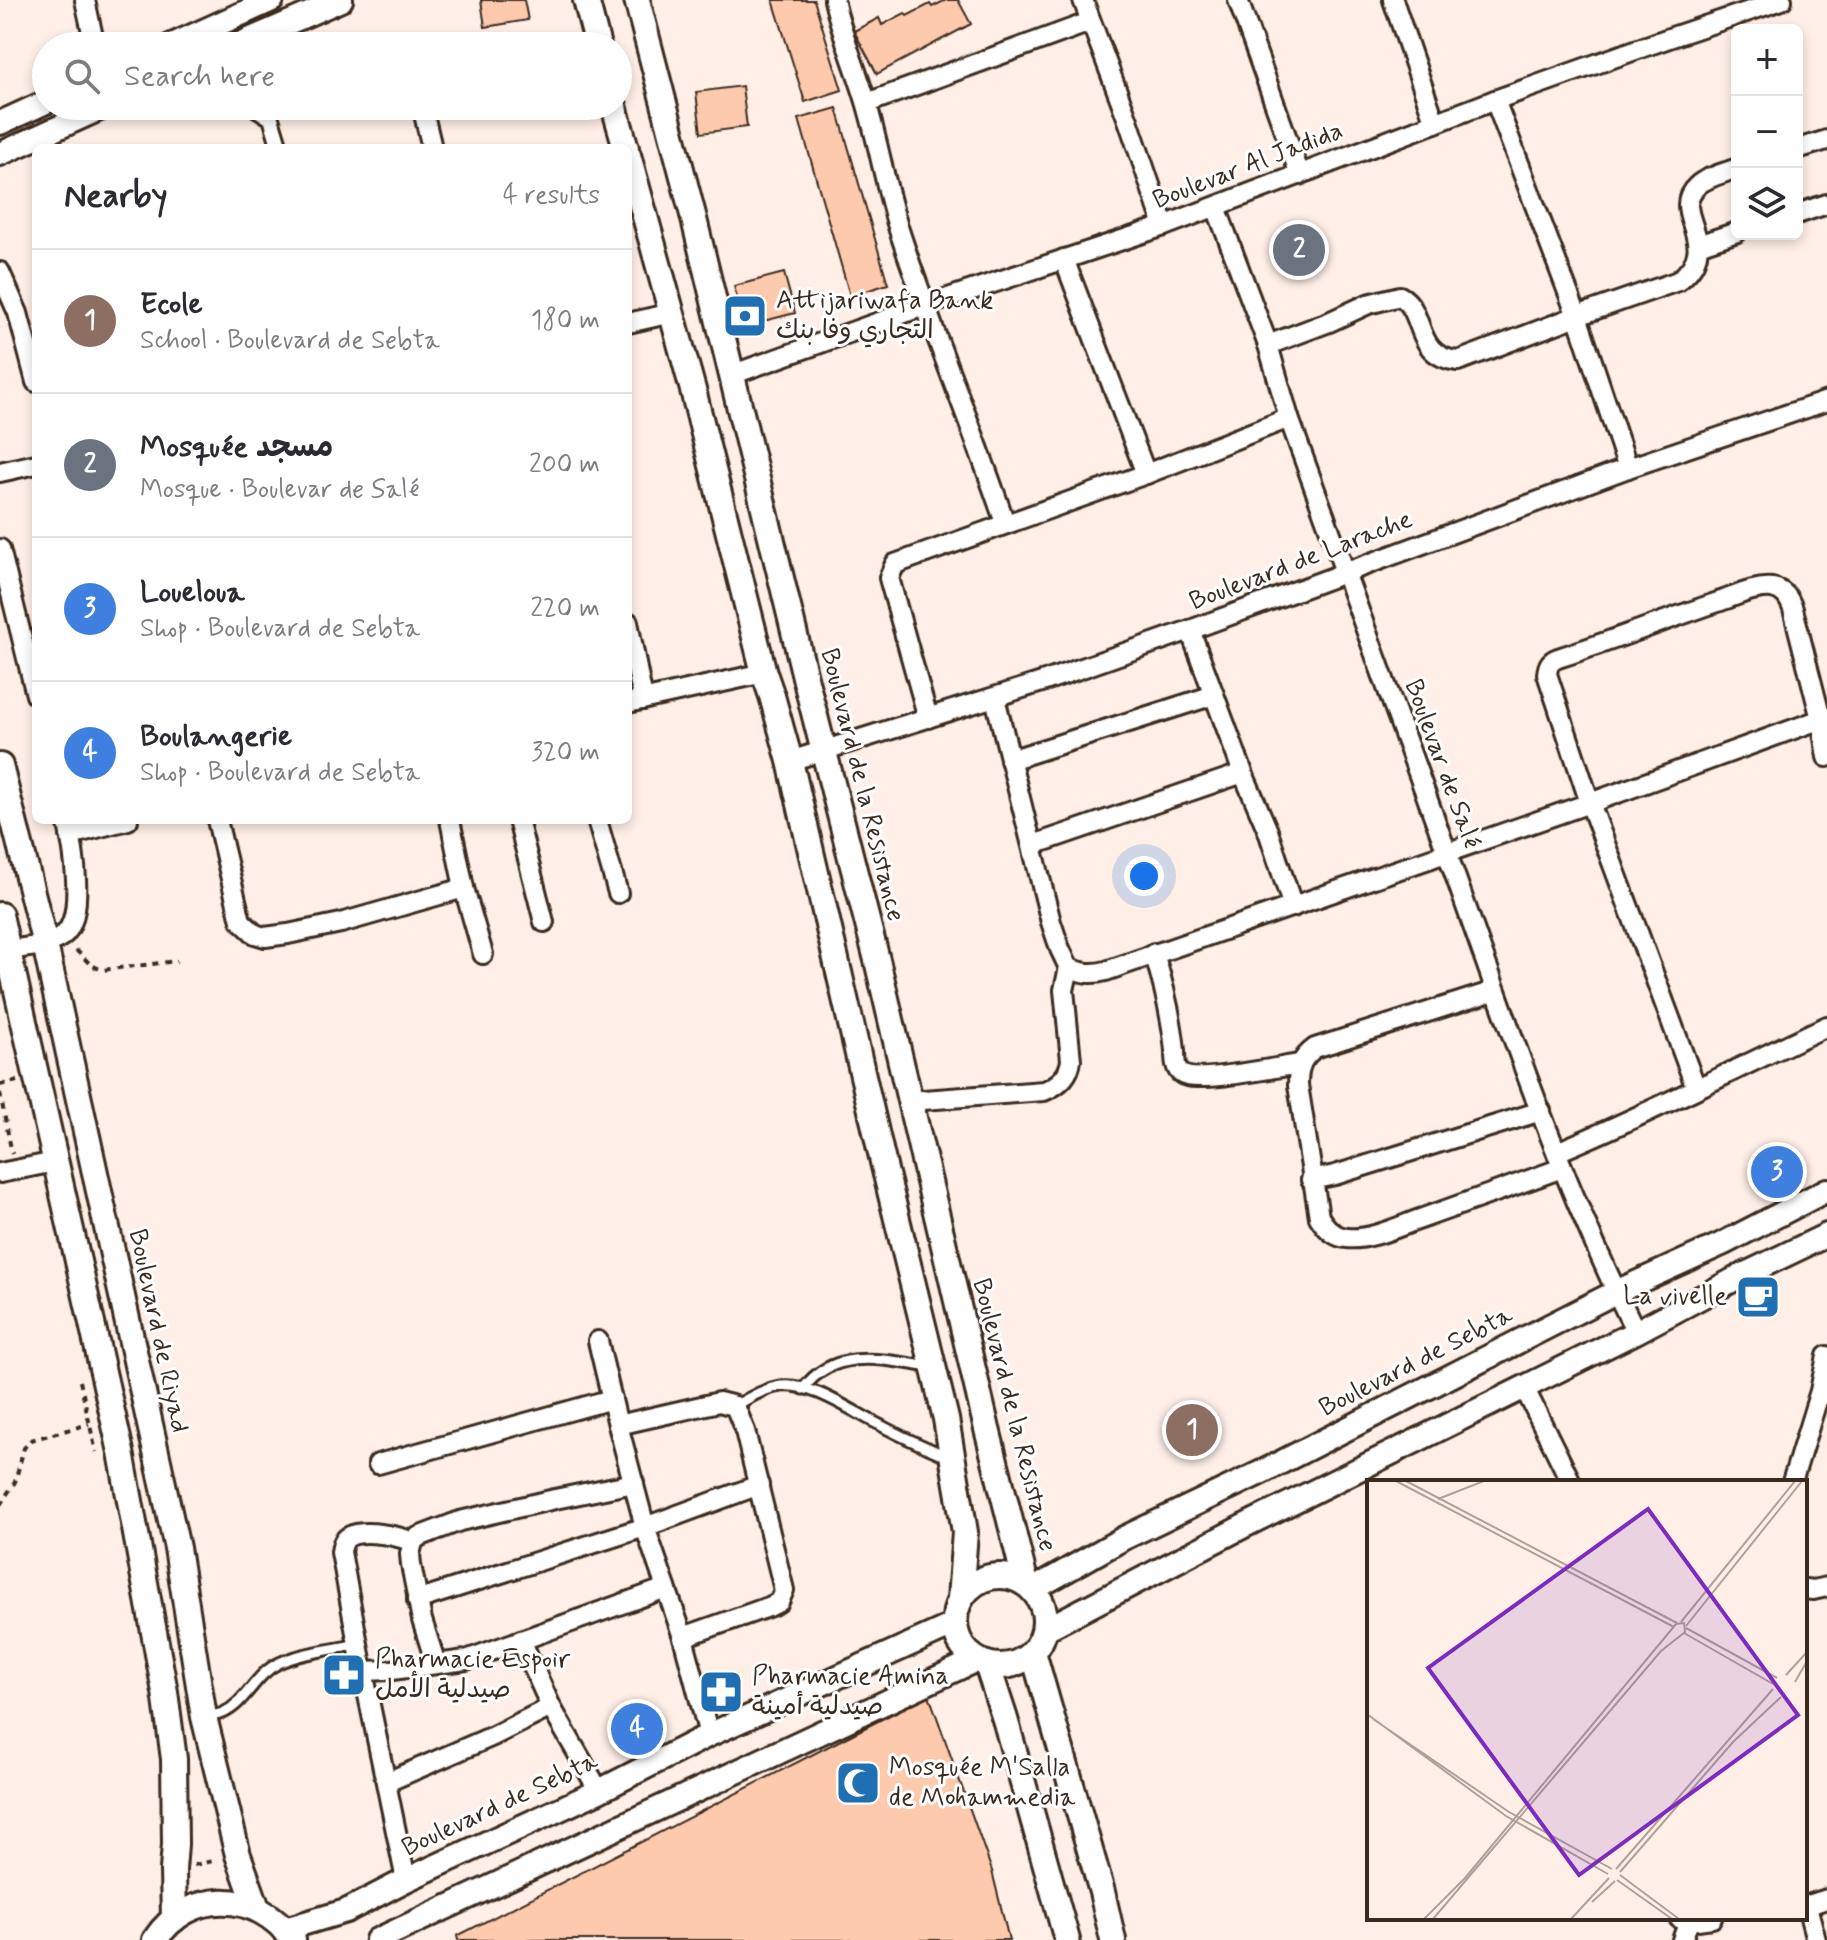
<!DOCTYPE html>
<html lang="en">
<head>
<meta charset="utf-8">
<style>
  body { margin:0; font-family:Mynerve,"Playpen Sans Arabic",sans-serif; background:#f2f2f3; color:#2b2b33 }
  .controls { position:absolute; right:24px; top:24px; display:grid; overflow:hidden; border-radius:12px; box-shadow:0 4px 12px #0003 }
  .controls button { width:72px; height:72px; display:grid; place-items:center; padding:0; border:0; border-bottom:2px solid #e1e1e2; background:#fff; color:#2b2b33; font:40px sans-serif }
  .you { position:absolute; left:1144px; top:876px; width:28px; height:28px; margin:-20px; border:6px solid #fff; border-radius:50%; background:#1a73e8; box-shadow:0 0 0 12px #1a73e833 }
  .badge { display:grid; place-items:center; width:52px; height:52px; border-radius:50%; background:#db2777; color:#fff; font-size:26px; font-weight:700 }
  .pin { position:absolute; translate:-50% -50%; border:4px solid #fff; box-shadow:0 2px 8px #0006 }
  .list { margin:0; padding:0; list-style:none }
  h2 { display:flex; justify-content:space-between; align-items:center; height:104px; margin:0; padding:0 32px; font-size:34px }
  h2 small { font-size:26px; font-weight:400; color:#7c7c81 }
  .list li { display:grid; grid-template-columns:52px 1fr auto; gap:24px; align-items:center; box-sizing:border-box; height:144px; padding:0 32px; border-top:2px solid #e1e1e2 }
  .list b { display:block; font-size:30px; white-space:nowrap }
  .list p { margin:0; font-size:26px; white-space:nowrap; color:#7c7c81 }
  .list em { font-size:26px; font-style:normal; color:#7c7c81 }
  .icon { flex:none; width:44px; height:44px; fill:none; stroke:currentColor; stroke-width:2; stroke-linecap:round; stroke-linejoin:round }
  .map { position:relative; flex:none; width:1827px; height:1940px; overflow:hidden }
  .search { position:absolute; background:#fff; box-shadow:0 4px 12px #0003; left:32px; top:32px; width:600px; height:88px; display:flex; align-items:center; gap:20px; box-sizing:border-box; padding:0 28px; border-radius:44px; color:#7c7c81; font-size:30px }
  .panel { position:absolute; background:#fff; box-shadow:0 4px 12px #0003; left:32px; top:144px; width:600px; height:680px; border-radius:12px }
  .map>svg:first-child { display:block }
  .building { fill:#fecaae; stroke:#3b2a1e; stroke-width:2 }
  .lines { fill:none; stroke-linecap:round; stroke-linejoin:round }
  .service-casing { stroke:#3b2a1e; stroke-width:15 }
  .pedestrian-casing { stroke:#3b2a1e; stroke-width:20 }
  .minor-casing { stroke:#3b2a1e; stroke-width:24 }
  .tertiary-casing { stroke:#3b2a1e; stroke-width:28 }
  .secondary-casing { stroke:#3b2a1e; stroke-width:30 }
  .path { stroke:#3b2a1e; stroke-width:4; stroke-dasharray:6 6; stroke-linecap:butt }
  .service { stroke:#fff; stroke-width:9 }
  .pedestrian { stroke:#fff; stroke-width:14 }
  .minor { stroke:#fff; stroke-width:18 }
  .tertiary { stroke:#fff; stroke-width:22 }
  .secondary { stroke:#fff; stroke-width:24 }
  .labels { text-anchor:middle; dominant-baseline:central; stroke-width:6; stroke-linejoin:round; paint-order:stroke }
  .street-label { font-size:26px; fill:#3b2a1e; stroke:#fff }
  .poi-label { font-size:26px; fill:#3b2a1e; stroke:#fff; text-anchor:start }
  .inset-road { fill:none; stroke:#b1a097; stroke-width:2 }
  .view { fill:#7b2cbf; fill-opacity:0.15; stroke:#7b2cbf; stroke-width:4 }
  .inset-edge { fill:none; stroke:#3b2a1e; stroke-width:4 }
</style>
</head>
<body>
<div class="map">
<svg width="1827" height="1940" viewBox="0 0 1827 1940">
  <rect width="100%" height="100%" fill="#ffefe7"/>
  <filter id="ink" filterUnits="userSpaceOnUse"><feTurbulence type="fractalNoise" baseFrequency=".0125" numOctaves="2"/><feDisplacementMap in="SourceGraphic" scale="16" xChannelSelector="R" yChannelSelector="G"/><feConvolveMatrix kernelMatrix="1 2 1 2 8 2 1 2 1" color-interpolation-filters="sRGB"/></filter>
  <g filter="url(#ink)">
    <g class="building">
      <polygon points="481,0 524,0 528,20 485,27"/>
      <polygon points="773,0 814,0 842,90 805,102"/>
      <polygon points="946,0 958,0 971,24 877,74 854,31 879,18 882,25 905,13 907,16 930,4 932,7"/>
      <polygon points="742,86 747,127 701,133 696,92"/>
      <polygon points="837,108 888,284 850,296 799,119"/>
      <polygon points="784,273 795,313 744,326 734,286"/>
      <polygon points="929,1695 992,1871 1009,1940 458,1940 457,1936"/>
    </g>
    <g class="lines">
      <g class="service-casing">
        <g id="service">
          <path d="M803 1389C834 1346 886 1360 929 1367"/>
          <path d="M735 1406C749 1398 765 1388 781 1386 812 1382 853 1412 880 1425 902 1437 925 1447 949 1457"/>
          <path d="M204 1717C210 1716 217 1715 223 1713 246 1703 255 1674 279 1663 303 1652 333 1650 358 1644"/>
        </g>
      </g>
      <g class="pedestrian-casing">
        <polyline id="pedestrian" points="252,106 271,118 280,148"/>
      </g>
      <g class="minor-casing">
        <g id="minor">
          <polyline points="85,0 95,46"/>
          <path d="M834 0C842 36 857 70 867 105 879 146 886 189 899 230 931 329 972 425 1005 523"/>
          <polyline points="1083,0 1129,123 1164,226"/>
          <polyline points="1238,0 1300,175"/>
          <polyline points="1393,0 1435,123"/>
          <polyline points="1495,100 1577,316 1628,468"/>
          <polyline points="867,103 1090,22"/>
          <polyline points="422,106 432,148"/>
          <polyline points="1797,149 1827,140"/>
          <path d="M1216 207 1268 345 1289 418C1341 563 1394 706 1446 850 1504 1013 1559 1178 1636 1332"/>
          <polyline points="1797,214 1827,204"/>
          <polyline points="1698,245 1737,232"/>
          <polyline points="1064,259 1146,474"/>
          <polyline points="0,272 18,313 36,382"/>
          <polyline points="628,323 672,313"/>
          <path d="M1268 345 1329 322 1368 304 1400 296C1427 311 1412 356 1458 361L1577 316 1678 281C1726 244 1667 213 1697 186 1706 177 1725 173 1737 168"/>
          <polyline points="731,375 924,306 1164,226 1495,100 1669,38 1782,0"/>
          <polyline points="0,472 36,464"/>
          <polyline points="0,549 36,695"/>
          <polyline points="628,622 643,700"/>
          <polyline points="1190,630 1243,773 1268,831 1293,907"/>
          <path d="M995 698 1051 922 1060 949 1069 968C1083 973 1091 975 1106 971L1590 803 1827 717"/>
          <polyline points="628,703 764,673"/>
          <polyline points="928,718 889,578 895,564 1146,474 1289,418"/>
          <polyline points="1010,760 1214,695"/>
          <polyline points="790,761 1042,682 1190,630 1628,468 1827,401"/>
          <polyline points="217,820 241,921 255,934 265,937 288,934 341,923 464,888"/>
          <polyline points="450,820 464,888 483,954"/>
          <polyline points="518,820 544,922"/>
          <polyline points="597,820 618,893"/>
          <polyline points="70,835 128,820"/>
          <polyline points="1033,845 1243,773"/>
          <path d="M8 950C26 947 46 947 62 936 87 919 73 845 67 820"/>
          <path d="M1154 953C1164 986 1172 1018 1175 1051 1175 1059 1175 1070 1182 1074 1195 1084 1279 1067 1300 1064"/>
          <path d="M1494 991 1315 1048C1301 1058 1298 1068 1298 1085L1319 1217C1325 1227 1334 1237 1347 1238 1369 1241 1402 1225 1423 1218 1470 1201 1516 1185 1562 1168"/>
          <path d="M1696 1088 1590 803 1547 674C1548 665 1550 661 1558 658 1612 641 1665 620 1718 602 1734 597 1755 586 1772 588 1784 590 1789 598 1793 609L1821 719 1827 757"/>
          <path d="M910 1101 1044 1091C1059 1085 1069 1076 1071 1060L1064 990 1069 968"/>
          <path d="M1557 1152C1649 1114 1737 1068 1827 1026"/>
          <polyline points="0,1173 55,1162"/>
          <polyline points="1311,1180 1335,1175 1541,1111"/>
          <polyline points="598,1341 618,1425 645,1527 683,1637 709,1735"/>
          <polyline points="1524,1387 1571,1482"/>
          <polyline points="618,1425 719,1402 735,1406 745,1431 784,1590 779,1602 771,1606 683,1637"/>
          <polyline points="378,1464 612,1399"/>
          <polyline points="1792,1482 1820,1391 1827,1356"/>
          <polyline points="1805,1589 1813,1590 1827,1587"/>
          <polyline points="417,1600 645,1527 759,1485"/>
          <polyline points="521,1640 551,1707 599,1791"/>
          <polyline points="436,1664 422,1620 411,1565 410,1554 413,1542 418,1537 460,1521 555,1499 634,1483"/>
          <polyline points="363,1671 392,1670 466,1660 666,1588"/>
          <polyline points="387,1782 493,1736 551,1707"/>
          <path d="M406 1880 363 1671 341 1552C342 1546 343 1539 350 1536 365 1529 399 1536 413 1542"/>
          <polyline points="1805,1906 1827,1899"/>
          <polyline points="1807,1906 1816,1940"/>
          <polyline points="1679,1918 1690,1921 1712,1918"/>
          <polyline points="1682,1940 1690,1918"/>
        </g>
      </g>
      <g class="tertiary-casing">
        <g id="tertiary">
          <polyline points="170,46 272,0"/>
          <polyline points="235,46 341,0"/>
          <polyline points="0,123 46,102"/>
          <polyline points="0,154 106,106"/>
          <polyline points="1032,1590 1124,1538 1264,1471 1616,1292 1724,1243 1827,1190"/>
          <polyline points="1044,1630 1244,1526 1636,1332 1735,1279 1827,1235"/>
          <polyline points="285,1929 346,1911 406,1880 599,1791 709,1735 955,1624"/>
          <polyline points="377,1940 976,1660"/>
        </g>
      </g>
      <g class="secondary-casing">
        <g id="secondary">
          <polyline points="586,0 598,46"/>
          <polyline points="637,0 693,215 806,681 877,960 987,1429 1026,1584"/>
          <polyline points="614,106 626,148"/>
          <polyline points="628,155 693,390 764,673 772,696 790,761 883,1162 946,1419 965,1532 960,1599"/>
          <polyline points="0,766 45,944 177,1548 204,1717 238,1855 257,1908"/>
          <polyline points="0,915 121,1452 165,1692 174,1759 175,1844 173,1870 174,1919"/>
          <circle cx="1000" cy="1621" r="45"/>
          <polyline points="1033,1652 1102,1892 1113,1940"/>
          <polyline points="987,1664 1005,1719 1067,1940"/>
          <path d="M155 1940C189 1888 258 1890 293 1940"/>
        </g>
      </g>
      <g class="path">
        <polyline points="76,950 91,965 102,970 177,961"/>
        <polyline points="0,1085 17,1081"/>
        <polyline points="0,1093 12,1154"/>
        <polyline points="80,1381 96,1452"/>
        <polyline points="0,1505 15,1482 24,1448 31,1440 89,1424"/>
        <polyline points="194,1865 217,1860"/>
      </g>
      <use href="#service" class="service"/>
      <use href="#pedestrian" class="pedestrian"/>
      <use href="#minor" class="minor"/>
      <use href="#tertiary" class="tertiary"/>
      <use href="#secondary" class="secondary"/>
    </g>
  </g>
  <defs>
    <g id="bank-square" transform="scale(2.3)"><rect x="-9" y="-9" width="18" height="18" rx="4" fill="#1f6fb2" stroke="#fff"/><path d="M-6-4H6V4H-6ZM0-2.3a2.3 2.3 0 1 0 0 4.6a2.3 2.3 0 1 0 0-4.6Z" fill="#fff"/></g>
    <g id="cafe-square" transform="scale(2.3)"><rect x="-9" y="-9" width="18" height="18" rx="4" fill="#1f6fb2" stroke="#fff"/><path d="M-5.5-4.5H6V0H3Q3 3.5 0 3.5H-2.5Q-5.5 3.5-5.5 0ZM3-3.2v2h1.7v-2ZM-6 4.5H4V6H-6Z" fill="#fff"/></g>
    <g id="pharmacy-square" transform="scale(2.3)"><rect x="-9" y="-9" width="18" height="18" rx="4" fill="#1f6fb2" stroke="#fff"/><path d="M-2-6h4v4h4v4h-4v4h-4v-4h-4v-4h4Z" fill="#fff"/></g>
    <g id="mosque-square" transform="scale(2.3)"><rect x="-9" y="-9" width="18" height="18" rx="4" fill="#1f6fb2" stroke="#fff"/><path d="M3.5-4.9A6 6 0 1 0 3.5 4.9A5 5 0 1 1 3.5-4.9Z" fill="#fff"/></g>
  </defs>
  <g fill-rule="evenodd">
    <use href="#bank-square" x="745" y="316"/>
    <use href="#cafe-square" x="1758" y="1297"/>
    <use href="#pharmacy-square" x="344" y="1675"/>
    <use href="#pharmacy-square" x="721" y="1692"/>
    <use href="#mosque-square" x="858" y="1783"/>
  </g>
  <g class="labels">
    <g class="street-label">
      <text transform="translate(1248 166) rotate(-21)">Boulevar Al Jadida</text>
      <text transform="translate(1301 561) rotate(-21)">Boulevard de Larache</text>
      <text transform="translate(1442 764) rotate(70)">Boulevar de Salé</text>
      <text transform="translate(862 785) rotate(76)">Boulevard de la Resistance</text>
      <text transform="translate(158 1331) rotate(78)">Boulevard de Riyad</text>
      <text transform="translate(1416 1362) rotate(-27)">Boulevard de Sebta</text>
      <text transform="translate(1014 1415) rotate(76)">Boulevard de la Resistance</text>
      <text transform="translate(500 1805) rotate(-25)">Boulevard de Sebta</text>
    </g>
    <g class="poi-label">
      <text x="776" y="301">Attijariwafa Bank<tspan x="776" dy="30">التجاري وفا بنك</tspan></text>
      <text x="1727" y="1297" text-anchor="end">La vivelle</text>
      <text x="375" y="1660">Pharmacie Espoir<tspan x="375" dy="30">صيدلية الأمل</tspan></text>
      <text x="752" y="1677">Pharmacie Amina<tspan x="752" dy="30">صيدلية أمينة</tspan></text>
      <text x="889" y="1768">Mosquée M'Salla<tspan x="889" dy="30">de Mohammedia</tspan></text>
    </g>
  </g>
  <g transform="translate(1367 1480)">
    <rect width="440" height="440" fill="#ffefe7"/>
    <path class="inset-road" d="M29 1 307 147M39 1 310 143M71 19 117 1M314 142 428 1M319 146 435 1M319 148 410 198M317 153 406 204M419 195 440 172M428 202 440 181M0 234 139 336 241 394M6 239 142 332 245 389M249 389 406 209M253 392 366 262 414 217M253 395 312 439M250 400 305 439M225 422 248 401M57 439 98 398 309 144 317 143 318 152 294 171 66 439M204 439 242 398"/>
    <path class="view" d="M281 29 431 235 212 395 61 188Z"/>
    <rect width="440" height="440" class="inset-edge"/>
  </g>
</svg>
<div class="controls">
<button>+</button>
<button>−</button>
<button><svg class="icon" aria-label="layers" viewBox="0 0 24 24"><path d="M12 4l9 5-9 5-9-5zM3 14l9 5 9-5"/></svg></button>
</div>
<div class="you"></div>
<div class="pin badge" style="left:1192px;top:1430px;background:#8d6e63">1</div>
<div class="pin badge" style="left:1299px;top:250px;background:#6b7280">2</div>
<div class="pin badge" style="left:1777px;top:1172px;background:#3f7fe0">3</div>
<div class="pin badge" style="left:637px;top:1729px;background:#3f7fe0">4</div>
<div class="search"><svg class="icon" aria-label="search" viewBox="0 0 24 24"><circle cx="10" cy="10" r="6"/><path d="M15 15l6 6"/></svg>Search here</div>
<section class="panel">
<h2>Nearby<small>4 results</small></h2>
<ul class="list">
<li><span class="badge" style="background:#8d6e63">1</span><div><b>Ecole</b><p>School · Boulevard de Sebta</p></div><em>180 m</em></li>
<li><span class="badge" style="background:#6b7280">2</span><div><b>Mosquée مسجد</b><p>Mosque · Boulevar de Salé</p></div><em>200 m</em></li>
<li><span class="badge" style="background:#3f7fe0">3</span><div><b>Loueloua</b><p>Shop · Boulevard de Sebta</p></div><em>220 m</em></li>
<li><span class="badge" style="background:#3f7fe0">4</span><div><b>Boulangerie</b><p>Shop · Boulevard de Sebta</p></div><em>320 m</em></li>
</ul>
</section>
</div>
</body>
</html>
